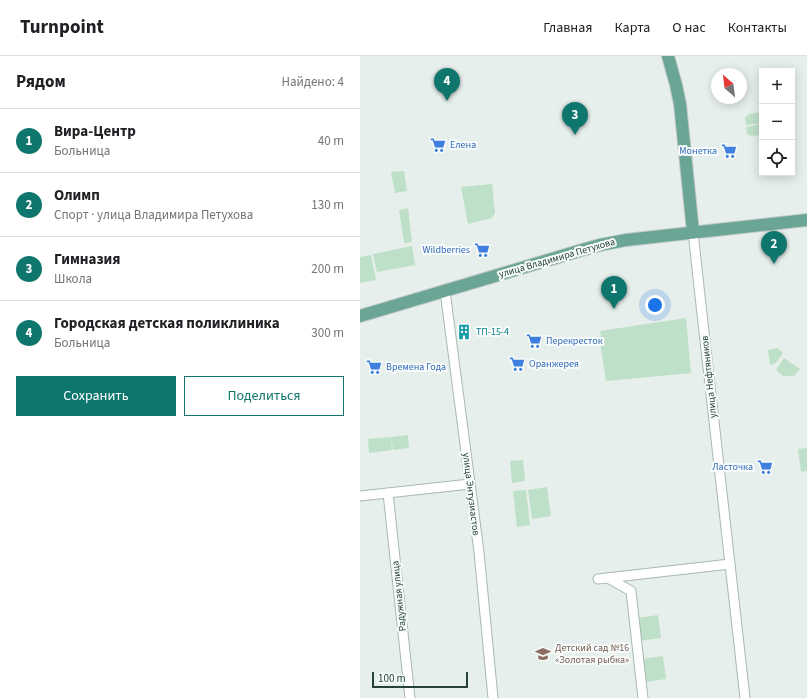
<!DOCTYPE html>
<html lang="ru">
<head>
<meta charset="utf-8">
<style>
  body { margin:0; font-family:"Source Sans 3",sans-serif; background:#f6f6f6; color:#202124 }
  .controls { position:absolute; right:12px; top:12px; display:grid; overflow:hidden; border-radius:0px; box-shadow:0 2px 10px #0003 }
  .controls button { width:36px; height:36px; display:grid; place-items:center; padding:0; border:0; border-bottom:1px solid #e0e0e0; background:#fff; color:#202124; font:20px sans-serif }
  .compass { position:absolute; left:351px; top:12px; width:36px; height:36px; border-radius:50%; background:#fff; box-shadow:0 2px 10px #0003; rotate:332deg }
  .scale { position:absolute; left:12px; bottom:10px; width:96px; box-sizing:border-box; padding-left:4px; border:2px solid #24423a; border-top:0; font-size:11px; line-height:14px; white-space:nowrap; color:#24423a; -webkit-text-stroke:3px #f7fbf9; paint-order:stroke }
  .you { position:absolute; left:295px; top:249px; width:14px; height:14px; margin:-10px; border:3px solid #fff; border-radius:50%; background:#1a73e8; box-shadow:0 0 0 6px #1a73e833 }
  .badge { display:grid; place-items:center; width:26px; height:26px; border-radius:50%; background:#0f766e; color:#fff; font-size:13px; font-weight:700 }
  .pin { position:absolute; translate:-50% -33px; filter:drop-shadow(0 1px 2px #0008) }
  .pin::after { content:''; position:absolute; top:21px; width:14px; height:12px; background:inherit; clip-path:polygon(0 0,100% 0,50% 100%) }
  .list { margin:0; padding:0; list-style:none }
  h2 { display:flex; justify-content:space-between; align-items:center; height:52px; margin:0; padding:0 16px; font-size:17px }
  h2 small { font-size:13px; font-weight:400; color:#757577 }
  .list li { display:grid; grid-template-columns:26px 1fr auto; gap:12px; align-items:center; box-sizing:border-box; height:64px; padding:0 16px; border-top:1px solid #e0e0e0 }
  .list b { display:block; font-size:15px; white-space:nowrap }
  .list p { margin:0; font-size:13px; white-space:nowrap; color:#757577 }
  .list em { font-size:13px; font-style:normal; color:#757577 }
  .actions { display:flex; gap:8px; padding:12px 16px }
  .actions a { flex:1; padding:9px 0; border:1px solid #0f766e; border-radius:0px; text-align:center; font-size:14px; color:#0f766e }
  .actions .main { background:#0f766e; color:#fff }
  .icon { flex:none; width:22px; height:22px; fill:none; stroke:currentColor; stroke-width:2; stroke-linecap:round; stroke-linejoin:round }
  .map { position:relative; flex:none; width:447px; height:642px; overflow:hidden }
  header { display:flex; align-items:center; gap:24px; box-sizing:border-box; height:56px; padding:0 20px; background:#fff; border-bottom:1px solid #e0e0e0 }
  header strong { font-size:19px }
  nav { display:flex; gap:22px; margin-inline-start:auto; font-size:14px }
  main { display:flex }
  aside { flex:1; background:#fff }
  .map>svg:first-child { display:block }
  .green { fill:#bfe0c8 }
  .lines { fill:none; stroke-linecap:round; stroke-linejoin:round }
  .minor-casing { stroke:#a8b8b2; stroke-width:11 }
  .major-casing { stroke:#c2cac8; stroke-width:14 }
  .minor { stroke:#fff; stroke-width:9 }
  .major { stroke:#6aa596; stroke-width:12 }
  .labels { text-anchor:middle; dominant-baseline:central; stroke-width:4; stroke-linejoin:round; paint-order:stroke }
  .shop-label { font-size:10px; fill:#366cbe; stroke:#f7fbf9; text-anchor:start }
  .street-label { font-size:10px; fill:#24423a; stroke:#f7fbf9 }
  .culture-label { font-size:10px; fill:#0d838f; stroke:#f7fbf9; text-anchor:start }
  .education-label { font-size:10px; fill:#785e54; stroke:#f7fbf9; text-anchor:start }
</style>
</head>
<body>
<header>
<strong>Turnpoint</strong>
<nav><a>Главная</a><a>Карта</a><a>О нас</a><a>Контакты</a></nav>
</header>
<main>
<aside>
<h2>Рядом<small>Найдено: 4</small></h2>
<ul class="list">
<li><span class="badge">1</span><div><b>Вира-Центр</b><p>Больница</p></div><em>40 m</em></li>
<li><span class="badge">2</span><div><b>Олимп</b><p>Спорт · улица Владимира Петухова</p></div><em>130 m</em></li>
<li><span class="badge">3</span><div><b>Гимназия</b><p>Школа</p></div><em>200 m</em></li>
<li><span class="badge">4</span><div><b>Городская детская поликлиника</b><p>Больница</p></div><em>300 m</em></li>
</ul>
<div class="actions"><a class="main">Сохранить</a><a>Поделиться</a></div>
</aside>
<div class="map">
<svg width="447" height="642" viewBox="0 0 447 642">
  <rect width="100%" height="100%" fill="#e6efeb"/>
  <g class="green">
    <polygon points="402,56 402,67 386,69 385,62 389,58"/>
    <polygon points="402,68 402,79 392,80 387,78 386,71"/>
    <polygon points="44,115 47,135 35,137 31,116"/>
    <polygon points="132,128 135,157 132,162 108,168 101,131"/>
    <polygon points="48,152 52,186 44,187 39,154"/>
    <polygon points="52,190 55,209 17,216 13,198"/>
    <polygon points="11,199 16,224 0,227 0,201"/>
    <polygon points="326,262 331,317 246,325 239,281 241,280 240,275"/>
    <polygon points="417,292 423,297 416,307 410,309 408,294"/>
    <polygon points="424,302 440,313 434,320 423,320 416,314"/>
    <polygon points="48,379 49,392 33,394 31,381"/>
    <polygon points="31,381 32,394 9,397 8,383"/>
    <polygon points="447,392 447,415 441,416 438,393"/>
    <polygon points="163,404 165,425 152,427 150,405"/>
    <polygon points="187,431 191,460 172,463 168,434"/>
    <polygon points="166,434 170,469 157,471 153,435"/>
    <polygon points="298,559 301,582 280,585 277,562"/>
    <polygon points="303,600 306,623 285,626 282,603"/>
  </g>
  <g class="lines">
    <g class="minor-casing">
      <g id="minor">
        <polyline points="333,176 341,249 385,642"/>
        <polyline points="85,235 119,496 133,642"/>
        <polyline points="28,437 50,642"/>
        <polyline points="0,440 110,428"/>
        <polyline points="248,522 271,535 283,642"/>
        <polyline points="238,523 370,508"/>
      </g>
    </g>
    <g class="major-casing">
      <g id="major">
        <polyline points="308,0 316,29 320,48 333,176"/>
        <polyline points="0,260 222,194 240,189 266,184 447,164"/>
      </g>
    </g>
    <use href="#minor" class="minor"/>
    <use href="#major" class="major"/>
  </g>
  <defs>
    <g id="supermarket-bare" transform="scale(1.2)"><path d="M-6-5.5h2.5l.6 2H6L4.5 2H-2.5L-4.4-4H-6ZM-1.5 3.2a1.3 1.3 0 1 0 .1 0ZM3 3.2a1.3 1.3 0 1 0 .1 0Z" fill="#3f7fe0" stroke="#f7fbf9" stroke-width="2.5" paint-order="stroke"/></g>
    <g id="building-bare" transform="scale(1.2)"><path d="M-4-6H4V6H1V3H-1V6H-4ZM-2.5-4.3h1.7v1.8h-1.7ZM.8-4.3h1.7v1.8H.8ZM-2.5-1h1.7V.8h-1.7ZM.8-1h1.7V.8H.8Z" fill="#0f9aa8" stroke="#f7fbf9" stroke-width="2.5" paint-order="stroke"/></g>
    <g id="school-bare" transform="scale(1.2)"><path d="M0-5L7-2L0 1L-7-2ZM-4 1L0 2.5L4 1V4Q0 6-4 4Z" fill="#8d6e63" stroke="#f7fbf9" stroke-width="2.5" paint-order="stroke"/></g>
  </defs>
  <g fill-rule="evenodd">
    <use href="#supermarket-bare" x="78" y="89"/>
    <use href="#supermarket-bare" x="369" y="95"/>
    <use href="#supermarket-bare" x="122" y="194"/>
    <use href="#building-bare" x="104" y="276"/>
    <use href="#supermarket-bare" x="174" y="285"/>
    <use href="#supermarket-bare" x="157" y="308"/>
    <use href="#supermarket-bare" x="14" y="311"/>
    <use href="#supermarket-bare" x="405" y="411"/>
    <use href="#school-bare" x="183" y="598"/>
  </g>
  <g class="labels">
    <g class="shop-label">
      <text x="90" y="89">Елена</text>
      <text x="357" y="95" text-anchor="end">Монетка</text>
      <text x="110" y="194" text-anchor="end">Wildberries</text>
      <text x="186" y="285">Перекресток</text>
      <text x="169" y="308">Оранжерея</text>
      <text x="26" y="311">Времена Года</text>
      <text x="393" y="411" text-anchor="end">Ласточка</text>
    </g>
    <g class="street-label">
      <text transform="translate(197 202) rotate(-16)">улица Владимира Петухова</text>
      <text transform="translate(349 321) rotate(-96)">улица Нефтяников</text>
      <text transform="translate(111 438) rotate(83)">улица Энтузиастов</text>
      <text transform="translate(39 540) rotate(-96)">Радужная улица</text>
    </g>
    <g class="culture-label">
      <text x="116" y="276">ТП-15-4</text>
    </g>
    <g class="education-label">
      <text x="195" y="592">Детский сад №16<tspan x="195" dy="12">«Золотая рыбка»</tspan></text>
    </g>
  </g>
</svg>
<div class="controls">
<button>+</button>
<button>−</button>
<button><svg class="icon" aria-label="locate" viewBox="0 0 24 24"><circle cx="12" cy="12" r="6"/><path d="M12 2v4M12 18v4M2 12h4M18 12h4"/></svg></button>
</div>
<svg class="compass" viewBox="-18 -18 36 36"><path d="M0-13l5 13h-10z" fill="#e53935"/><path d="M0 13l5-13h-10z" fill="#757577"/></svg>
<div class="scale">100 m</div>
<div class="you"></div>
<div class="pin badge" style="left:254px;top:253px">1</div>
<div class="pin badge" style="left:414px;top:208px">2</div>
<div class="pin badge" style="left:215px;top:79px">3</div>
<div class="pin badge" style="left:87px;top:45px">4</div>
</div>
</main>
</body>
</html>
